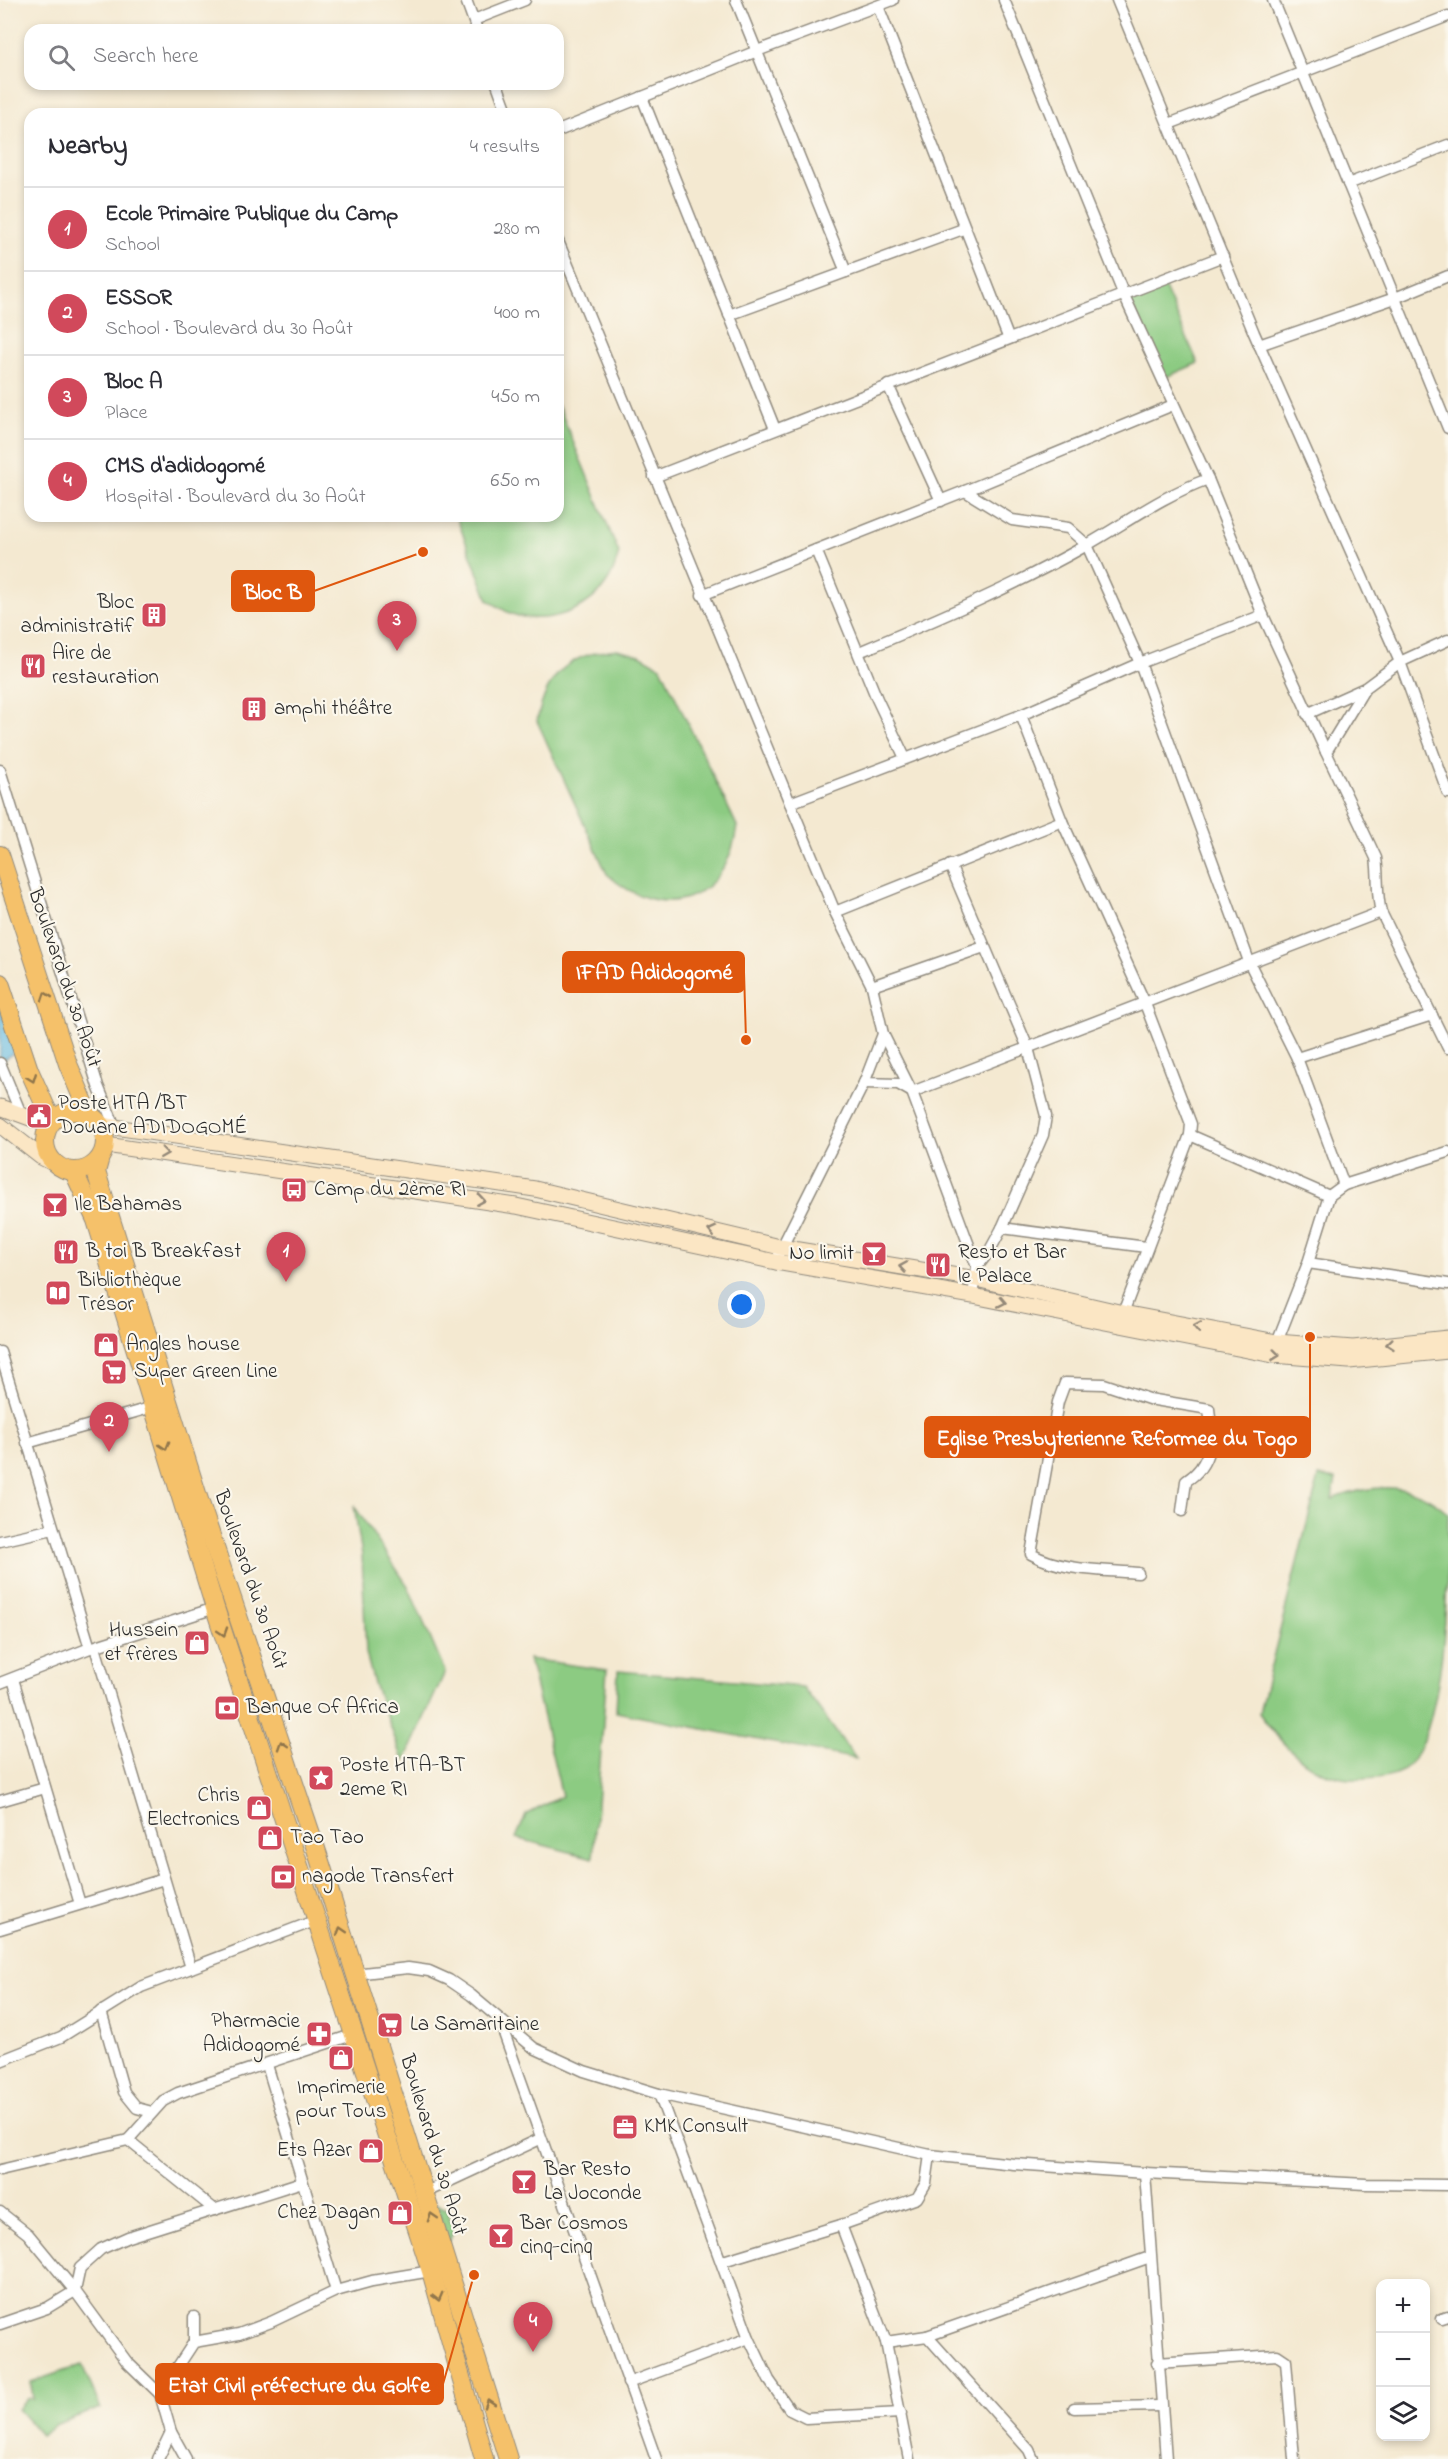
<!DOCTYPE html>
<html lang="en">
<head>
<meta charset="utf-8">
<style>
  body { margin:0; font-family:"Indie Flower",sans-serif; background:#f7f7f7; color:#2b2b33 }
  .controls { position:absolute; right:18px; bottom:18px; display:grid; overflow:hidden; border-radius:12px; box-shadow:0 3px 9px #0003 }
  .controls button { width:54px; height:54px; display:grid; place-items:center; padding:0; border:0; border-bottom:2px solid #e1e1e2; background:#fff; color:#2b2b33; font:30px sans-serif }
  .you { position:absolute; left:742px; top:1305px; width:21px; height:21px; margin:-15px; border:4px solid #fff; border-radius:50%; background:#1a73e8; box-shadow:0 0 0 9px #1a73e833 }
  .badge { display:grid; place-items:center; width:39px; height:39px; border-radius:50%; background:#d1495b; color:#fff; font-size:20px; font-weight:700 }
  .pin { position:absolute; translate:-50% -50px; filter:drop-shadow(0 2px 3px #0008) }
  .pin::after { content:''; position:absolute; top:32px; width:21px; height:18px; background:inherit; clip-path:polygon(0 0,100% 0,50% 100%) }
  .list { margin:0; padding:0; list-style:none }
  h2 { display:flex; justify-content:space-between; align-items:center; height:78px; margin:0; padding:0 24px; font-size:26px }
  h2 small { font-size:20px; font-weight:400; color:#7c7c81 }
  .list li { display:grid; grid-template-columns:39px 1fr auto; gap:18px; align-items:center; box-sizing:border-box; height:84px; padding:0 24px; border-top:2px solid #e1e1e2 }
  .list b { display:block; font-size:22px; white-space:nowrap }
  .list p { margin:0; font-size:20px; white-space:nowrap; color:#7c7c81 }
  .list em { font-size:20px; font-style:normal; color:#7c7c81 }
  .icon { flex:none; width:33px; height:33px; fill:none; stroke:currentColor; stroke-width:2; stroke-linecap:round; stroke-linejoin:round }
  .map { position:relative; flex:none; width:1448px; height:2459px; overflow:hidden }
  .search { position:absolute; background:#fff; box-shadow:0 3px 9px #0003; left:24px; top:24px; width:540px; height:66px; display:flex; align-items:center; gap:15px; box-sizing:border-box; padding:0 21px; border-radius:18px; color:#7c7c81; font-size:22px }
  .panel { position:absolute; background:#fff; box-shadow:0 3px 9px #0003; left:24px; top:108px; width:540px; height:414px; border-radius:18px }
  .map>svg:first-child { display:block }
  .grass { fill:#8ccb82; stroke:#5c7b56; stroke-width:1.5 }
  .water { fill:#64b9e0; stroke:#487286; stroke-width:1.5 }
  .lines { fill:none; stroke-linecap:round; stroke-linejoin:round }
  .street-casing { stroke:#908a7e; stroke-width:13 }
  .secondary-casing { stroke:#908a7e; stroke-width:17 }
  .highway-casing { stroke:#908a7e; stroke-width:20 }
  .street { stroke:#fff; stroke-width:10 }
  .secondary { stroke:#fbe6c4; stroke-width:15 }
  .highway { stroke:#f5c16b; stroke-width:18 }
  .oneway { stroke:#90764b }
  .oneway2 { stroke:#938878 }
  .labels { text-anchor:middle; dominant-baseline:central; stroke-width:4.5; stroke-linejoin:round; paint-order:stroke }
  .poi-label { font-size:21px; fill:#2b2b2b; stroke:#fbf7ec; text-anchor:start }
  .street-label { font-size:21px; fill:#2b2b2b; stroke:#fbf7ec }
  .leader { fill:none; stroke:#df570e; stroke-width:2 }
  .callout-dot { fill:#df570e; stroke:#fbf7ec; stroke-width:2 }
  .callout { fill:#df570e; stroke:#df570e; stroke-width:2 }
  .callout-label { font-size:22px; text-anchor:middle; font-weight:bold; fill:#fff }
</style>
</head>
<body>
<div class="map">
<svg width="1448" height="2459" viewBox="0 0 1448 2459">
  <rect width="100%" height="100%" fill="#fbf7ec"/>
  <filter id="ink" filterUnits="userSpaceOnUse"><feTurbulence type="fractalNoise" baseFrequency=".0167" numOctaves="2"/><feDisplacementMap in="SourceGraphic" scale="12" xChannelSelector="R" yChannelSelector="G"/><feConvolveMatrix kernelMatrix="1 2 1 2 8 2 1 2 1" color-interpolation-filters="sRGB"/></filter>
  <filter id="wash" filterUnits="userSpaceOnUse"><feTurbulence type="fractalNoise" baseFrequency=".008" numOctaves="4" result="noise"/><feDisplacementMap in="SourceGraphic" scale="24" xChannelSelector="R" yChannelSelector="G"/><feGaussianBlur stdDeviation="1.35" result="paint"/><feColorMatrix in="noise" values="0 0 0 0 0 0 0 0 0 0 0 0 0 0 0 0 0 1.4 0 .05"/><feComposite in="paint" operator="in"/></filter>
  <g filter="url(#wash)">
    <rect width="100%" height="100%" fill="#f4e9d1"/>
    <g class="grass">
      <polygon points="1164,286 1198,363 1164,378 1130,301"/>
      <path d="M558 405 619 553C616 561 614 572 609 579 590 611 547 626 512 614 504 611 495 604 488 600L456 516H558Z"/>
      <path d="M617 649 640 655 661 667 737 826C728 901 662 925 607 874L537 721C547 673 569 654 617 649Z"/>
      <path d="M1319 1476 1336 1479 1332 1499C1373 1484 1413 1480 1448 1513 1448 1573 1448 1737 1402 1771 1389 1778 1376 1778 1362 1779 1317 1783 1282 1746 1259 1713Z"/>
      <polygon points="354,1506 408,1586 445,1672 404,1762 374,1684 366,1653 362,1555"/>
      <polygon points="529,1659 607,1670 593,1858 516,1838 526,1815 562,1796"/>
      <polygon points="618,1671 803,1687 856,1759 616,1712"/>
      <polygon points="436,2204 447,2209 454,2230 449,2242 447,2243"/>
      <polygon points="82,2365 101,2408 57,2424 41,2435 18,2409 26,2400 33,2399 31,2382"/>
    </g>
    <polygon class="water" points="0,986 21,1047 0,1063"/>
  </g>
  <g filter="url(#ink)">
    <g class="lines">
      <g class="street-casing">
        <g id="street">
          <polyline points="466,0 477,30"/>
          <polyline points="736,0 846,272"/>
          <polyline points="1004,0 1123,293 1208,479 1263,615 1326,752"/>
          <polyline points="1117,0 1254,333 1400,662 1448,793"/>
          <polyline points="1273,0 1448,428"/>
          <polyline points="878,6 1008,337"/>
          <polyline points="474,20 525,0"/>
          <polyline points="497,84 508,114"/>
          <polyline points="642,97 775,429"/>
          <polyline points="1169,124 1448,16"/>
          <polyline points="558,131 757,51 893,0"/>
          <polyline points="1348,184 1448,145"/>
          <polyline points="558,241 835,912 872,986 883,1034 912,1092 977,1267 973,1296"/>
          <polyline points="729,315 963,229"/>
          <polyline points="1259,345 1395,298 1448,276"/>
          <polyline points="888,385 941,501"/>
          <polyline points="654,477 1223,256"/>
          <polyline points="965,491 1012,520 1068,528 1087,545 1140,663 1250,964 1297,1058 1344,1185 1329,1196 1308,1263 1277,1342"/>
          <polyline points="816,550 877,699 905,758"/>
          <polyline points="702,595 965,491 1173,405"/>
          <path d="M859 652C936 620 1015 586 1087 545 1129 521 1162 496 1208 479"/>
          <path d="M1365 688 1326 752 1376 858C1379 876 1376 894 1381 912L1448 1048"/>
          <polyline points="1307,714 1365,688 1400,662 1448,640"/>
          <polyline points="1021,715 1062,821 1144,1001 1191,1124 1190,1135 1123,1313"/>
          <polyline points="0,770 98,1086 115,1127"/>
          <polyline points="790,803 1021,715 1140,663 1263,615"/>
          <polyline points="950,865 1028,1048 1046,1116 1043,1135 1002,1228 990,1250 977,1267"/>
          <polyline points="835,912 1062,821"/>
          <polyline points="872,986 984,947"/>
          <polyline points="1297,1058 1432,1015"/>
          <polyline points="0,1063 21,1114"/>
          <polyline points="864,1083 898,1084 912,1092 1381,912"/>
          <polyline points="1190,1135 1329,1196"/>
          <polyline points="1344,1185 1448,1152"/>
          <polyline points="1002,1228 1146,1247"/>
          <polyline points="779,1253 864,1083 883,1034"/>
          <polyline points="1308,1263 1448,1284"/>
          <polyline points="0,1352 90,1648"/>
          <polyline points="27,1443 153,1407"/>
          <polyline points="0,1541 53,1529"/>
          <path d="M1138 1573C1104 1570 1061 1571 1031 1554L1058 1402 1065 1383 1104 1384 1149 1399 1209 1409C1213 1437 1212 1465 1186 1481L1182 1511"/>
          <polyline points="95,1647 191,1968"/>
          <polyline points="13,1679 80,1904"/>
          <polyline points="0,1683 90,1648 215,1608"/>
          <polyline points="0,1801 45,1788"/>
          <polyline points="0,1929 164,1879"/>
          <polyline points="354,1974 408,1968 429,1971 449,1980 471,1995 534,2048 584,2071 659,2094 930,2155 1014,2164 1145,2173 1366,2184 1448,2185"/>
          <polyline points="101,2011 124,2092 137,2108 152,2112"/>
          <polyline points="500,2022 656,2459"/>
          <polyline points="0,2061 61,2037 141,1987 317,1920"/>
          <polyline points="267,2065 336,2291"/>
          <polyline points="659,2094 749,2338 769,2380 790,2410 806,2418 901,2413"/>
          <polyline points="128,2140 215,2210"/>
          <polyline points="0,2170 128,2140 163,2101 178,2093 352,2035"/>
          <polyline points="1145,2173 1166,2459"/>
          <polyline points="424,2193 540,2139"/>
          <polyline points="0,2212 28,2234 75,2291 127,2362 160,2394 171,2432 186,2459"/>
          <polyline points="841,2225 886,2342 909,2459"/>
          <polyline points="723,2261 841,2225 917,2198 926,2183 930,2155"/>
          <polyline points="194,2317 194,2342"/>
          <polyline points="1442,2319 1448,2317"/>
          <polyline points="0,2324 47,2308 75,2291 80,2268 101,2249 128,2237 302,2182"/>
          <polyline points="927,2336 1150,2257"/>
          <polyline points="886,2342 927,2336 1029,2450 1033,2459"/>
          <polyline points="1157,2363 1277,2355 1286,2361 1294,2459"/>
          <polyline points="628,2383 749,2338"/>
          <polyline points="160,2394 194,2342 239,2334 271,2322 336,2291 372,2281 431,2271"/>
          <polyline points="1074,2408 1160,2406"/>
          <polyline points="158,2459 171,2432"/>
        </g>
      </g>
      <g class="secondary-casing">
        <g id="secondary">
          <polyline points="0,1107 49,1125"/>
          <polyline points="0,1125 41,1157 55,1164"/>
          <polyline points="101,1125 535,1189 780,1247 976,1279 1123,1313 1277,1342 1353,1348 1448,1338"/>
          <polyline points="106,1145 516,1206 776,1262 973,1296 1273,1355 1349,1361 1448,1351"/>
        </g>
      </g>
      <g class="highway-casing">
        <g id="highway">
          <polyline points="0,855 68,1064 89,1114"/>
          <polyline points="0,983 29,1070 52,1121"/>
          <circle cx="75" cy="1141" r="30"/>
          <polyline points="99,1161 96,1172 199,1500 318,1855 508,2459"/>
          <polyline points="74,1172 96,1220 215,1608 431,2271 484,2459"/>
        </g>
      </g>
      <use href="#street" class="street"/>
      <use href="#secondary" class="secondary"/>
      <use href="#highway" class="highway"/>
    </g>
    <defs><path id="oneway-chevron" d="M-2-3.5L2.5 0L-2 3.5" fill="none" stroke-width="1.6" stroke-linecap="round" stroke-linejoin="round" transform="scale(1.5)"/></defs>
    <g class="oneway">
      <use href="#oneway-chevron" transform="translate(46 996) rotate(-109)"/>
      <use href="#oneway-chevron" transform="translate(32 1078) rotate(69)"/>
      <use href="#oneway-chevron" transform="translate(165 1446) rotate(73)"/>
      <use href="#oneway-chevron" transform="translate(223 1632) rotate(72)"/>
      <use href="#oneway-chevron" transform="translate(282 1745) rotate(-108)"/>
      <use href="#oneway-chevron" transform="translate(341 1931) rotate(-107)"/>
      <use href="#oneway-chevron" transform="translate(432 2217) rotate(-107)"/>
      <use href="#oneway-chevron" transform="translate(438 2297) rotate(75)"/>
      <use href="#oneway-chevron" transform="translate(489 2403) rotate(-108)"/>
    </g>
    <g class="oneway2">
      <use href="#oneway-chevron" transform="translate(164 1153) rotate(8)"/>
      <use href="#oneway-chevron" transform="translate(481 1200) rotate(9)"/>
      <use href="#oneway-chevron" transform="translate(712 1231) rotate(-167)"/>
      <use href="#oneway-chevron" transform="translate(903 1267) rotate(-171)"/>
      <use href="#oneway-chevron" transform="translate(1002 1302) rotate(11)"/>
      <use href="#oneway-chevron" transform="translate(1197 1327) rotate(-169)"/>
      <use href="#oneway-chevron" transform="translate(1390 1344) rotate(174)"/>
      <use href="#oneway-chevron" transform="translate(1276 1355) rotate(7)"/>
    </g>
  </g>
  <defs>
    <g id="building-square" transform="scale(1.35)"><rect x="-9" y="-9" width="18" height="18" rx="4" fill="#d1495b" stroke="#fbf7ec"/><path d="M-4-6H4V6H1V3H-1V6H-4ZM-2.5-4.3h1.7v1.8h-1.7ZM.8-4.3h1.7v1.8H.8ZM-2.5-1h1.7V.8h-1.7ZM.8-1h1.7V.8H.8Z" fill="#fff"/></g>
    <g id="restaurant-square" transform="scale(1.35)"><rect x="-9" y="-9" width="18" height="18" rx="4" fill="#d1495b" stroke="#fbf7ec"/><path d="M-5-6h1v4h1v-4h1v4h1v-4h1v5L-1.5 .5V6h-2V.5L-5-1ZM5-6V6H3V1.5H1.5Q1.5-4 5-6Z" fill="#fff"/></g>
    <g id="civic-square" transform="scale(1.35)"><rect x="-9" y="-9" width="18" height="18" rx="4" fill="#d1495b" stroke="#fbf7ec"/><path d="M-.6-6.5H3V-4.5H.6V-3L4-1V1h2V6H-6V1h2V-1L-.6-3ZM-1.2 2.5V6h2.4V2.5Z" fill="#fff"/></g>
    <g id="bus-square" transform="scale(1.35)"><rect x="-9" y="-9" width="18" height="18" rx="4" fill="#d1495b" stroke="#fbf7ec"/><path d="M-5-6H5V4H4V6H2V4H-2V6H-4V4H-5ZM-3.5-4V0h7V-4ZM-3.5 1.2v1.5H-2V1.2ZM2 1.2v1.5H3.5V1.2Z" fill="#fff"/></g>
    <g id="bar-square" transform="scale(1.35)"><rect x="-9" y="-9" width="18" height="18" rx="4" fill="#d1495b" stroke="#fbf7ec"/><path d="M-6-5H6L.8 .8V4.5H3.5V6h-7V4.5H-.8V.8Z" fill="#fff"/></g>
    <g id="library-square" transform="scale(1.35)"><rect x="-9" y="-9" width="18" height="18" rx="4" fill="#d1495b" stroke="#fbf7ec"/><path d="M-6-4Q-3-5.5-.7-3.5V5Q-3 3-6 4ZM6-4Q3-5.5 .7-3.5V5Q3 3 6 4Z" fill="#fff"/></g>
    <g id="shop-square" transform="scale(1.35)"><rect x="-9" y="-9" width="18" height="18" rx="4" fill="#d1495b" stroke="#fbf7ec"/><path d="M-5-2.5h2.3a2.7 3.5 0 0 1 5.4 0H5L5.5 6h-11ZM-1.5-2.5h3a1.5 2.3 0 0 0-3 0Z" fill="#fff"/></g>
    <g id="supermarket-square" transform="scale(1.35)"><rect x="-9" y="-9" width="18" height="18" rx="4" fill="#d1495b" stroke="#fbf7ec"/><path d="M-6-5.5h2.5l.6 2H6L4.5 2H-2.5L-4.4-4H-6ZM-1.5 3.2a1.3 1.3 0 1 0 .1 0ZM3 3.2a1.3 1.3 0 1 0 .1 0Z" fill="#fff"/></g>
    <g id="bank-square" transform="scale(1.35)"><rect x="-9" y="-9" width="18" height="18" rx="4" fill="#d1495b" stroke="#fbf7ec"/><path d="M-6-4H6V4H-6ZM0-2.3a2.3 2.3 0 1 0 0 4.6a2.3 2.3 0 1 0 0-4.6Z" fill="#fff"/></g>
    <g id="sight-square" transform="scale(1.35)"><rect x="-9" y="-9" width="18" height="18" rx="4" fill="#d1495b" stroke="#fbf7ec"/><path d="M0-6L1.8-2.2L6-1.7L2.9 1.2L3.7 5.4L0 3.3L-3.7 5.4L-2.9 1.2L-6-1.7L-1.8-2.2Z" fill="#fff"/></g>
    <g id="pharmacy-square" transform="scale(1.35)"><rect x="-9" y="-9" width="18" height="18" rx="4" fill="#d1495b" stroke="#fbf7ec"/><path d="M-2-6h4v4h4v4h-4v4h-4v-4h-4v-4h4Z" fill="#fff"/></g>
    <g id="office-square" transform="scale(1.35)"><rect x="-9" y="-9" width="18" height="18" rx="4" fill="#d1495b" stroke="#fbf7ec"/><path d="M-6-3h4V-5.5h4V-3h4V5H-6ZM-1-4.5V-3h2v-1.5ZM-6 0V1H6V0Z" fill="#fff"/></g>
  </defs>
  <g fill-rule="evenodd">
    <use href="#building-square" x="154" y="615"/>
    <use href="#restaurant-square" x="33" y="666"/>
    <use href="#building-square" x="254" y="709"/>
    <use href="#civic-square" x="39" y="1116"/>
    <use href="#bus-square" x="294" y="1190"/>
    <use href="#bar-square" x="55" y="1205"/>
    <use href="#restaurant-square" x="66" y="1252"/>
    <use href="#bar-square" x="874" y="1254"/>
    <use href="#restaurant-square" x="938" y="1265"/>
    <use href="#library-square" x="58" y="1293"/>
    <use href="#shop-square" x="106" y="1345"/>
    <use href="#supermarket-square" x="114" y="1372"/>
    <use href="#shop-square" x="197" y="1643"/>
    <use href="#bank-square" x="227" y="1708"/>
    <use href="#sight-square" x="321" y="1778"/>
    <use href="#shop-square" x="259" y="1808"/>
    <use href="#shop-square" x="270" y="1838"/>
    <use href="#bank-square" x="283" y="1877"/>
    <use href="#supermarket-square" x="390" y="2025"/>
    <use href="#pharmacy-square" x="319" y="2034"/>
    <use href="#shop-square" x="341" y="2058"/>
    <use href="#office-square" x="625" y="2127"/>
    <use href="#shop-square" x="371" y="2151"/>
    <use href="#bar-square" x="524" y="2182"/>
    <use href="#shop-square" x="400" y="2213"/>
    <use href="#bar-square" x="501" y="2236"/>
  </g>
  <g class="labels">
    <g class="poi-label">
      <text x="134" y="603" text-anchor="end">Bloc<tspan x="134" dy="24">administratif</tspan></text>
      <text x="52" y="654">Aire de<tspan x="52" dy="24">restauration</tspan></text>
      <text x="274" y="709">amphi théâtre</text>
      <text x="58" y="1104">Poste HTA /BT<tspan x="58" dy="24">Douane ADIDOGOMÉ</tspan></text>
      <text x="314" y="1190">Camp du 2ème RI</text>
      <text x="74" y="1205">Ile Bahamas</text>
      <text x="86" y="1252">B toi B Breakfast</text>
      <text x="958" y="1253">Resto et Bar<tspan x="958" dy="24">le Palace</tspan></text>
      <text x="854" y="1254" text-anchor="end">No limit</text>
      <text x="78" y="1281">Bibliothèque<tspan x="78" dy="24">Trésor</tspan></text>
      <text x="126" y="1345">Angles house</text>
      <text x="134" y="1372">Super Green Line</text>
      <text x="178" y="1631" text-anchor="end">Hussein<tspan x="178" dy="24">et frères</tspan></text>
      <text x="246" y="1708">Banque Of Africa</text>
      <text x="340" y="1766">Poste HTA-BT<tspan x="340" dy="24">2eme RI</tspan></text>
      <text x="240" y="1796" text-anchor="end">Chris<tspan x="240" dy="24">Electronics</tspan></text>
      <text x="290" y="1838">Tao Tao</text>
      <text x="302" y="1877">nagode Transfert</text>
      <text x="300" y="2022" text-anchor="end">Pharmacie<tspan x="300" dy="24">Adidogomé</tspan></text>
      <text x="410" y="2025">La Samaritaine</text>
      <text x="341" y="2088" text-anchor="middle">Imprimerie<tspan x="341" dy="24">pour Tous</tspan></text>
      <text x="644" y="2127">KMK Consult</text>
      <text x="352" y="2151" text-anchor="end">Ets Azar</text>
      <text x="544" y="2170">Bar Resto<tspan x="544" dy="24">La Joconde</tspan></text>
      <text x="380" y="2213" text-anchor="end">Chez Dagan</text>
      <text x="520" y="2224">Bar Cosmos<tspan x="520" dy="24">cinq-cinq</tspan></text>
    </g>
    <g class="street-label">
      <text transform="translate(64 978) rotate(71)">Boulevard du 30 Août</text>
      <text transform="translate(250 1580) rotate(71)">Boulevard du 30 Août</text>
      <text transform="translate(433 2145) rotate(73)">Boulevard du 30 Août</text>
    </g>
  </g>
  <path class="leader" d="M423 552L314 591M746 1040L744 972M1310 1337L1310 1437M474 2275L443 2384"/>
  <g class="callout-dot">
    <circle cx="423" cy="552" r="6"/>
    <circle cx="746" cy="1040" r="6"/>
    <circle cx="1310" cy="1337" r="6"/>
    <circle cx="474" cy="2275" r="6"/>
  </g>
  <g class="callout">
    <rect x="232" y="571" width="82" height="40" rx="6"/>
    <rect x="563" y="952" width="181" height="40" rx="6"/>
    <rect x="925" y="1417" width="385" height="40" rx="6"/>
    <rect x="156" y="2364" width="287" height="40" rx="6"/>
  </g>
  <g class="callout-label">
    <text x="273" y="599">Bloc B</text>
    <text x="654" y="979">IFAD Adidogomé</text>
    <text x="1117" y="1445">Eglise Presbyterienne Reformee du Togo</text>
    <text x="299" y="2392">Etat Civil préfecture du Golfe</text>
  </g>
</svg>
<div class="controls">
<button>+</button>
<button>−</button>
<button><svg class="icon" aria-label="layers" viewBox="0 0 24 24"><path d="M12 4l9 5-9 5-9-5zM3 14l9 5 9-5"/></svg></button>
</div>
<div class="you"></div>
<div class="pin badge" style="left:286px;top:1282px">1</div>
<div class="pin badge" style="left:109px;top:1452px">2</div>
<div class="pin badge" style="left:397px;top:651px">3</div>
<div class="pin badge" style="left:533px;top:2352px">4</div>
<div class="search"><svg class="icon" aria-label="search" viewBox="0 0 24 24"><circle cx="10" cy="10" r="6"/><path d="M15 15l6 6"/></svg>Search here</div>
<section class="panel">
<h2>Nearby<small>4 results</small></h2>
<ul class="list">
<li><span class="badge">1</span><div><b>Ecole Primaire Publique du Camp</b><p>School</p></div><em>280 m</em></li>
<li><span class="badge">2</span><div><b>ESSOR</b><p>School · Boulevard du 30 Août</p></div><em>400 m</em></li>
<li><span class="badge">3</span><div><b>Bloc A</b><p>Place</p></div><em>450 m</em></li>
<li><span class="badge">4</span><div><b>CMS d'adidogomé</b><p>Hospital · Boulevard du 30 Août</p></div><em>650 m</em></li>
</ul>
</section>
</div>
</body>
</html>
